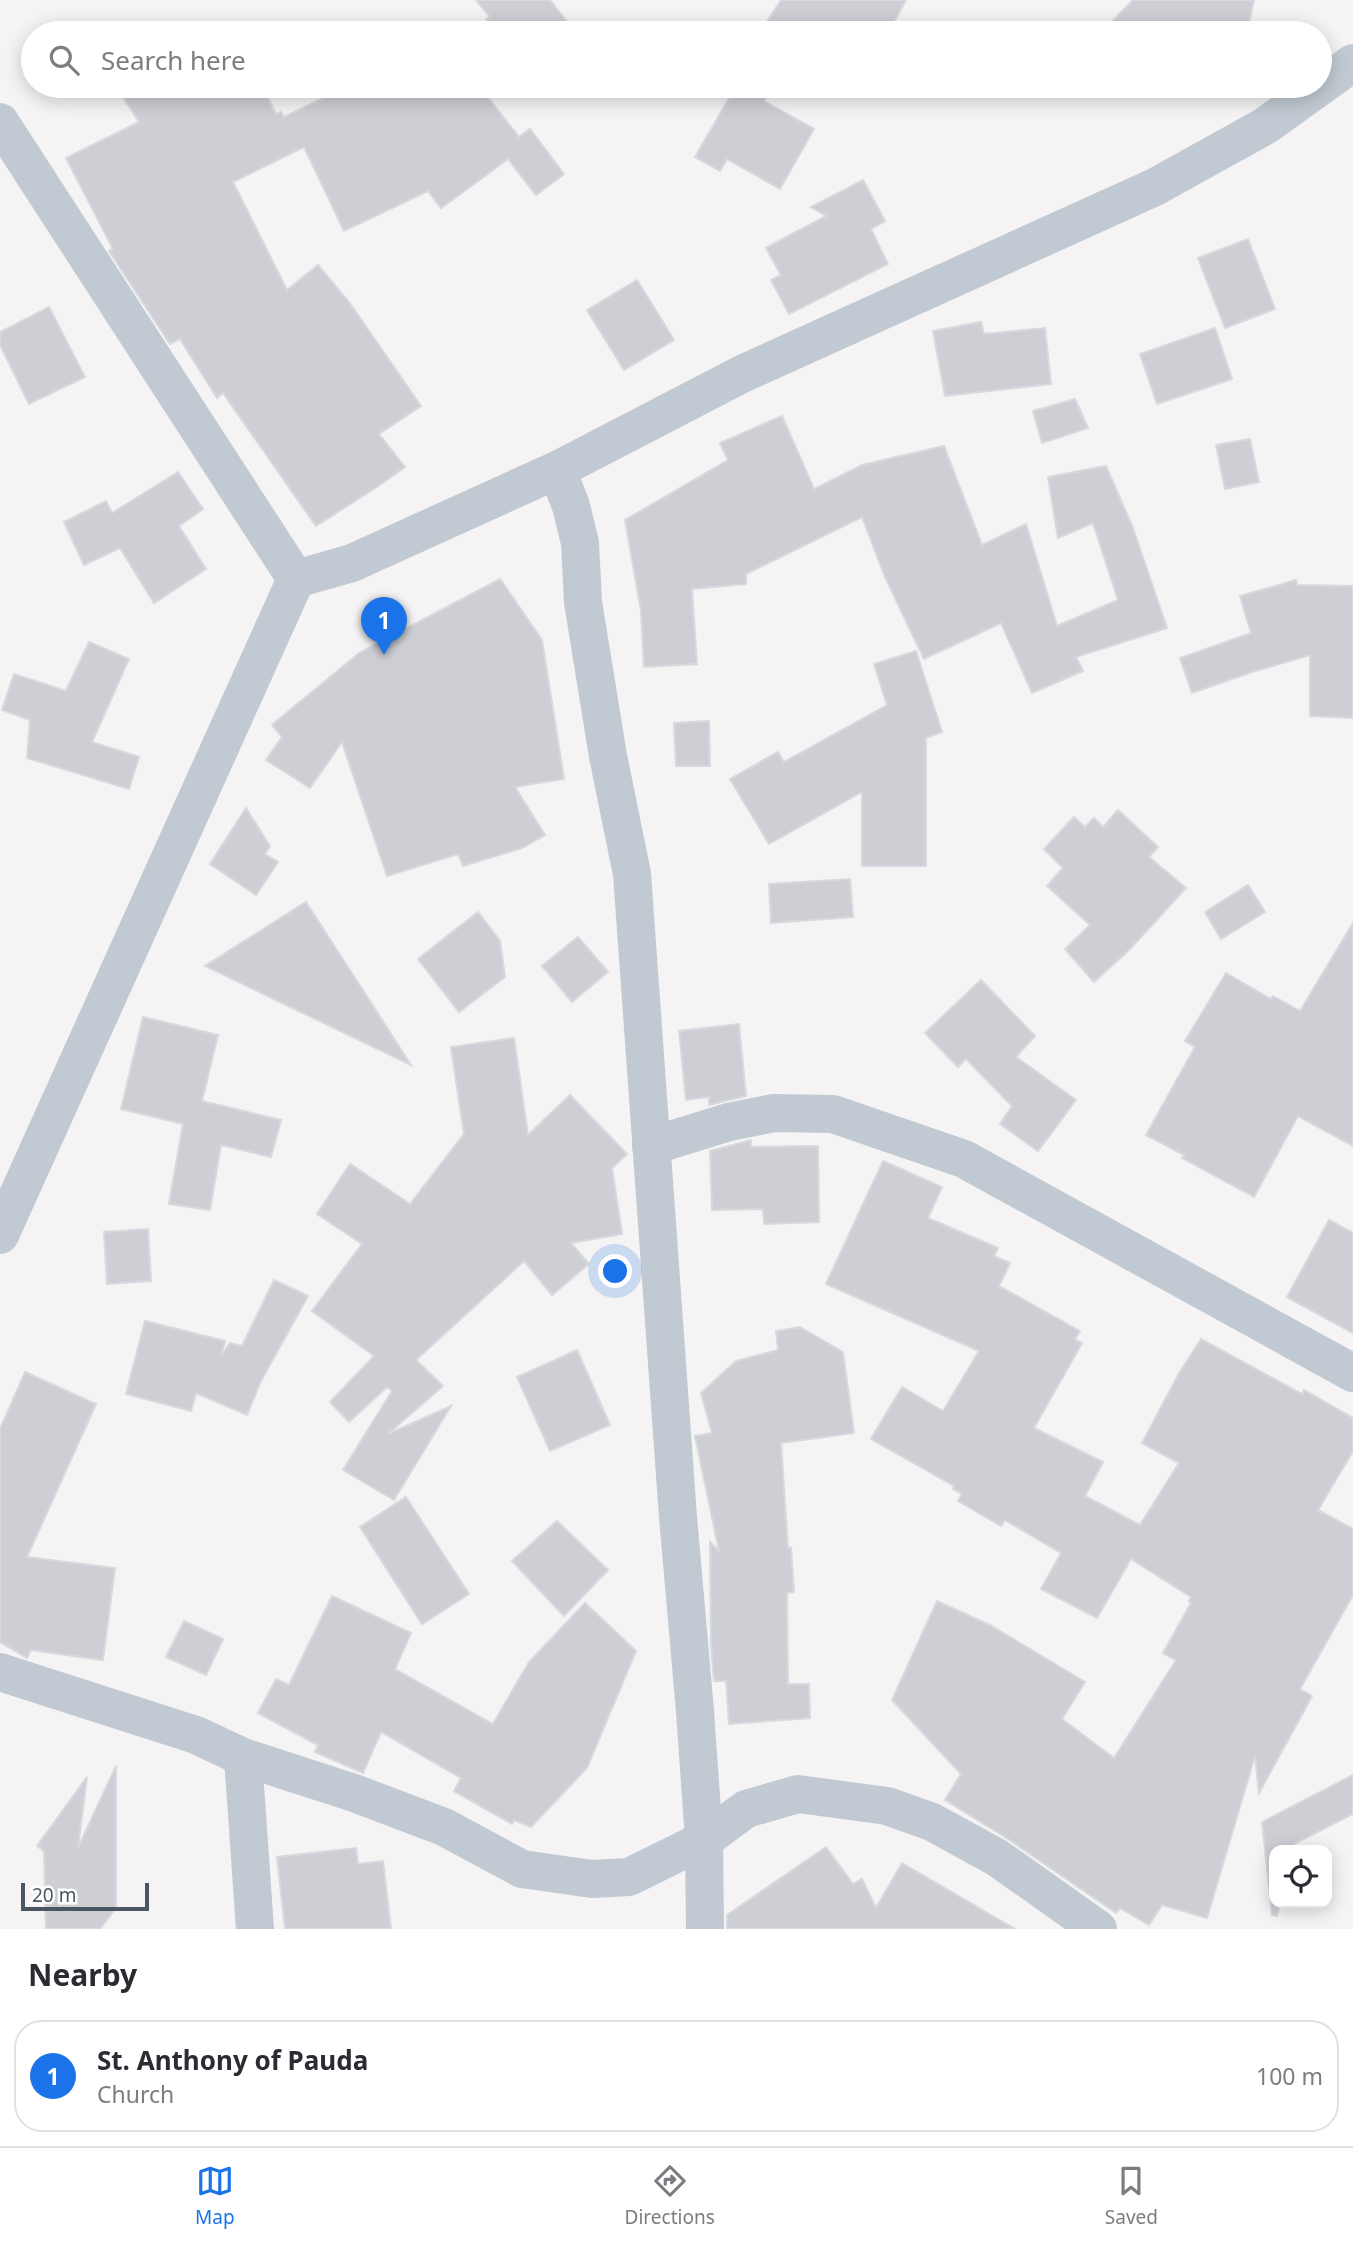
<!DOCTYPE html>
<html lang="en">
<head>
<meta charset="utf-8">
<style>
  body { margin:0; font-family:"Noto Sans",sans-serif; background:#f7f7f7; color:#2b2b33 }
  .controls { position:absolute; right:21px; bottom:21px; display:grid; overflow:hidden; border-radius:14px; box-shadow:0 4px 18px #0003 }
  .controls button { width:63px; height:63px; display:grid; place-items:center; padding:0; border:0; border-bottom:2px solid #e1e1e2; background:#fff; color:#2b2b33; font:35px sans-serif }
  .scale { position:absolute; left:21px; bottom:18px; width:128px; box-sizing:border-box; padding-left:7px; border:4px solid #4a5661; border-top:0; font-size:19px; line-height:24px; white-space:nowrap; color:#4a5661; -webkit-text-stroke:5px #fff; paint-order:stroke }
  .you { position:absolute; left:616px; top:1272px; width:24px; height:24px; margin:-18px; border:5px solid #fff; border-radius:50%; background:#1a73e8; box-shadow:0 0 0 10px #1a73e833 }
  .badge { display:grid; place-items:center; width:46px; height:46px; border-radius:50%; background:#1a73e8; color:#fff; font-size:23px; font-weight:700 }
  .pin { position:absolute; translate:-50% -58px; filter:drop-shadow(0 2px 4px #0008) }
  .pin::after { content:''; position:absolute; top:37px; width:24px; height:21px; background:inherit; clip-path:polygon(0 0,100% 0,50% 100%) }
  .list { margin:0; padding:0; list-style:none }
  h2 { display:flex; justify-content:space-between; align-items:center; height:91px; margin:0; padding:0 28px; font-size:30px }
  h2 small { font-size:23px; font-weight:400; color:#7c7c81 }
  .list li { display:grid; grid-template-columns:46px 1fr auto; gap:21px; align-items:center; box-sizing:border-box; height:112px; margin:0 14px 14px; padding:0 14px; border:2px solid #e1e1e2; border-radius:28px }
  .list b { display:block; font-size:26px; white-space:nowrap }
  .list p { margin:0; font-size:23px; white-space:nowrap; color:#7c7c81 }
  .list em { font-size:23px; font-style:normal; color:#7c7c81 }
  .icon { flex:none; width:38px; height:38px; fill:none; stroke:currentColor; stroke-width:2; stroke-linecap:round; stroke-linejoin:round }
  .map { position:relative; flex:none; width:1353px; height:1929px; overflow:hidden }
  .search { position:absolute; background:#fff; box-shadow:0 4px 18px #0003; left:21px; right:21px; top:21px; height:77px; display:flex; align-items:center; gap:18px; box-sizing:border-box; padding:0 24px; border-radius:38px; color:#7c7c81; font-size:26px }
  .sheet { height:217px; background:#fff }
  nav { display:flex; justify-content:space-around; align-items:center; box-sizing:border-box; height:98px; border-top:2px solid #e1e1e2; background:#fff; font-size:19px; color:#7c7c81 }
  nav a { display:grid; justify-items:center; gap:4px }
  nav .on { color:#1a73e8 }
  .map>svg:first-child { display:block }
  .building { fill:#cdcfd5; stroke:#d7d9de; stroke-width:2 }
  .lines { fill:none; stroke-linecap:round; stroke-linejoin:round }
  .street { stroke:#c1cad2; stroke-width:38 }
</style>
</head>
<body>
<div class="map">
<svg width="1353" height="1929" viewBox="0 0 1353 1929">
  <rect width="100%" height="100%" fill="#f5f3f3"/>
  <g class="building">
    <polygon points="476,0 550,0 576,33 497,33 486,19 490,17"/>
    <polygon points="781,0 906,0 888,33 760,33"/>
    <polygon points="1133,0 1254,0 1247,33 1101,33"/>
    <polygon points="116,86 262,86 276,114 281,112 284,117 348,86 479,86 519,137 530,129 564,174 536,195 508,159 441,208 428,191 344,231 304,147 233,182 287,290 318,265 349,302 421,406 379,434 405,467 380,485 316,526 223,393 217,398 180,339 170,344 109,251 113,249 66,158 139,122"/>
    <polygon points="736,86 774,86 764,101 814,129 780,189 727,159 720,171 695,157"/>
    <polygon points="863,180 885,221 871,229 888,264 789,314 771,280 781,275 766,248 826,216 811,207"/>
    <polygon points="1248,239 1275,309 1225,328 1198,258"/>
    <polygon points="637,280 674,340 624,370 587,310"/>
    <polygon points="49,307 85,377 29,404 0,345 0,332"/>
    <polygon points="981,322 984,334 1045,328 1051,384 945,396 933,331"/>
    <polygon points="1215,328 1232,379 1157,404 1140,354"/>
    <polygon points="1075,399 1088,428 1042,443 1033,411"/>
    <polygon points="782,416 814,489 862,465 944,446 982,545 1026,524 1057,626 1118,600 1093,523 1058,538 1048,477 1106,466 1133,528 1167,628 1076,657 1083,671 1032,693 1001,623 924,659 885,577 862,517 746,574 746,584 692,589 697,664 644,667 641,611 625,520 728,460 720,443"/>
    <polygon points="1250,439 1259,482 1225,489 1216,445"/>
    <polygon points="178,472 203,509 179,526 206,569 154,603 120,548 84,565 64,522 106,501 112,513"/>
    <polygon points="500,579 542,640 564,779 515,787 545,835 522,848 463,866 458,854 387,876 342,742 310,788 266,760 282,737 272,725 359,653"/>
    <polygon points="1296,580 1297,585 1353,586 1353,718 1310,716 1310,655 1252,672 1192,693 1180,658 1251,633 1240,596"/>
    <polygon points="89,642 129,659 92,742 139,757 129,789 27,758 30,720 2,710 14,674 66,691"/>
    <polygon points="916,651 942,732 926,738 926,866 862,866 862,792 769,844 730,779 778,752 784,762 887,705 874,664"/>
    <polygon points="709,721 710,766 676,766 674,723"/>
    <polygon points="246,808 270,846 265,854 278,862 256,895 210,864"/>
    <polygon points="1118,810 1158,847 1149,857 1186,888 1130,949 1094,982 1065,949 1090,925 1047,886 1063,868 1044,849 1074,817 1085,827 1094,818 1103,827"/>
    <polygon points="850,879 853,917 771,923 769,884"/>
    <polygon points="1248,885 1265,912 1221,939 1205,912"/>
    <polygon points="306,902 411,1065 205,966"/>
    <polygon points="478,912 500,941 505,977 459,1012 418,959"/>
    <polygon points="1353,923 1353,1146 1298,1116 1254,1197 1182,1158 1184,1155 1146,1135 1195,1047 1185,1041 1226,973 1271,999 1273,996 1300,1011"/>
    <polygon points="578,937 608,972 572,1002 542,966"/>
    <polygon points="981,980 1035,1036 1016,1057 1076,1100 1038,1151 1000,1124 1012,1106 966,1059 958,1067 925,1033"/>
    <polygon points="143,1017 218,1035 202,1101 281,1120 271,1157 221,1145 210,1210 169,1204 183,1124 121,1109"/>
    <polygon points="739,1024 746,1096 709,1105 709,1097 686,1100 679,1031"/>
    <polygon points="514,1038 528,1135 570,1095 627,1154 612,1168 622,1234 571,1243 589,1264 552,1295 524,1261 416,1360 443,1386 388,1434 451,1406 394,1500 343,1470 392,1391 387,1387 349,1422 330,1402 374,1356 312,1311 362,1244 317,1214 350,1164 410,1204 464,1134 451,1047"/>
    <polygon points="751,1140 751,1147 818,1146 819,1222 764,1224 763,1209 712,1210 710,1151"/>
    <polygon points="883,1161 942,1187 928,1218 998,1248 994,1256 1010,1263 999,1286 1080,1331 1075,1339 1082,1343 1034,1428 1103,1462 1085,1496 1140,1525 1179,1463 1142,1443 1178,1375 1201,1339 1302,1394 1304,1390 1353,1418 1353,1451 1318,1510 1353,1529 1353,1595 1300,1689 1312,1696 1259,1793 1255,1756 1207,1918 1162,1905 1149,1925 1120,1908 1116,1913 1008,1839 945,1800 961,1774 892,1700 937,1601 990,1625 1085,1682 1062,1719 1114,1758 1176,1660 1163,1653 1191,1603 1189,1601 1191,1597 1131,1559 1097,1618 1041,1589 1061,1553 1005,1520 1001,1526 958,1501 962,1494 953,1489 954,1486 871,1439 902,1387 943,1411 979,1351 826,1284"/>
    <polygon points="1329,1220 1353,1233 1353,1333 1287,1297"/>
    <polygon points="148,1229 151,1281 107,1284 104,1232"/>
    <polygon points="274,1280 308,1296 261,1381 247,1415 196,1393 191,1411 126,1394 145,1321 225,1341 221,1355 230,1343 242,1346"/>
    <polygon points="800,1327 843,1352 854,1433 781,1443 788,1548 791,1548 794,1592 787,1593 788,1684 809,1684 810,1718 729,1724 726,1681 714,1681 711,1645 710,1542 719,1551 695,1436 712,1433 701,1393 736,1361 778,1350 776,1331"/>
    <polygon points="577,1350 610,1425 550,1451 517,1377"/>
    <polygon points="25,1372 96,1404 27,1557 115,1568 103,1660 31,1650 27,1658 0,1642 0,1429"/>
    <polygon points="406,1497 469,1594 422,1624 360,1527"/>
    <polygon points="557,1521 608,1570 564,1616 512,1561"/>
    <polygon points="332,1596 411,1633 395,1669 493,1724 529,1662 585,1603 636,1651 587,1768 531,1827 514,1820 512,1824 454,1791 461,1778 381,1732 363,1773 315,1752 318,1745 258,1713 276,1679 289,1685"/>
    <polygon points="184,1621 223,1639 206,1675 166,1657"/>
    <polygon points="116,1766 116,1908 100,1929 46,1929 44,1851 37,1846 87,1777 78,1848"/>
    <polygon points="1353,1775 1353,1814 1294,1844 1293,1850 1274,1850 1274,1903 1280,1903 1277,1916 1272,1915 1262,1822"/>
    <polygon points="826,1847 853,1884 862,1879 876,1908 902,1863 1015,1929 727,1929 727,1915"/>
    <polygon points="356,1848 358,1864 383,1861 391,1929 285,1929 277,1857"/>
  </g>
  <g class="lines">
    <g class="street">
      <polyline points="0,122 296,579"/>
      <polyline points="557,470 571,506 580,543 583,602 608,756 632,874 678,1517 695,1711 704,1840 705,1929"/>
      <polyline points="296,579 352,563 557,470 742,374 1155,187 1265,126 1353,63"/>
      <polyline points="651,1146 729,1122 774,1113 833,1114 964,1159 1353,1373"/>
      <polyline points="0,1235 296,579"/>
      <polyline points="0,1672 196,1735 243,1757 354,1793 444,1827 522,1869 592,1879 629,1877 704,1840 746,1809 798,1794 887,1806 932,1822 996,1857 1098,1929"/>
      <polyline points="243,1757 255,1929"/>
    </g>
  </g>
</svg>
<div class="controls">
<button><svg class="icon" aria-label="locate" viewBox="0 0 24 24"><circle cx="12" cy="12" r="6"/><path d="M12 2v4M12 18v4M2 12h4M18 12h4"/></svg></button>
</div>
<div class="scale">20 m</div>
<div class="you"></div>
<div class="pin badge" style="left:384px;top:655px">1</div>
<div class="search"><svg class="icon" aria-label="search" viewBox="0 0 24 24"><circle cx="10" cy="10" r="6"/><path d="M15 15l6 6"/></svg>Search here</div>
</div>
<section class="sheet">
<h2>Nearby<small></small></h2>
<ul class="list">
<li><span class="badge">1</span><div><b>St. Anthony of Pauda</b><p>Church</p></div><em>100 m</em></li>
</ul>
</section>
<nav>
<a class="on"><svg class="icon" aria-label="map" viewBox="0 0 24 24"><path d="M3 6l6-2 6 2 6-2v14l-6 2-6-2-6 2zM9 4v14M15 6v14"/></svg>Map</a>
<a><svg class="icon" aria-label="directions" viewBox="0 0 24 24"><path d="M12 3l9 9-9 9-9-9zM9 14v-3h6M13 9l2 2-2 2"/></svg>Directions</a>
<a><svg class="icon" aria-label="saved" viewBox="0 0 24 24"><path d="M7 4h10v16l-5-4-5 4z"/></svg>Saved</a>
</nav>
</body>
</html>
